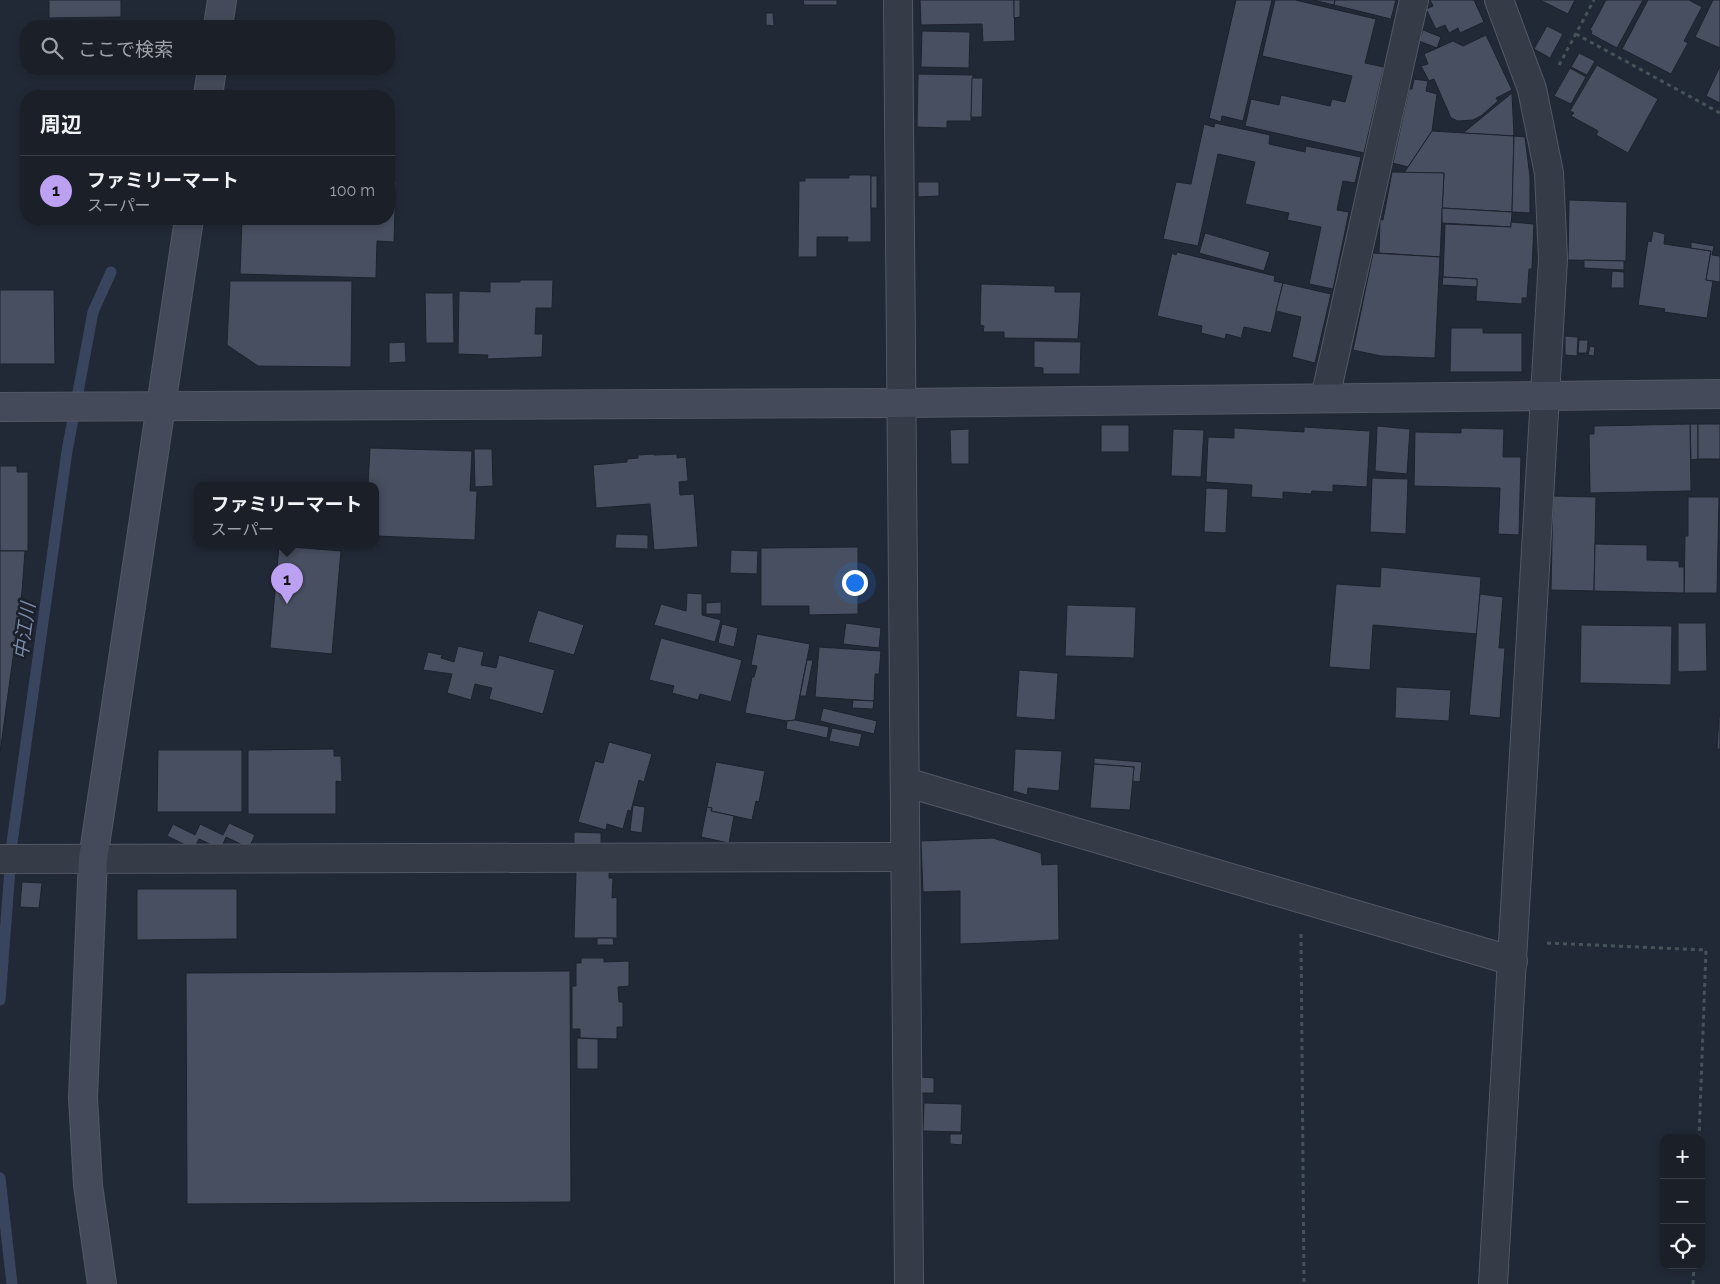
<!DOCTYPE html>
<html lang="ja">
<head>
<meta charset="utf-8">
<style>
  body { margin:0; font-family:Raleway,"Noto Sans JP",sans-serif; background:#272c34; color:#f1f3f6 }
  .controls { position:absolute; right:15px; bottom:15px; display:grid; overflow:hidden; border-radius:10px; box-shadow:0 2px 8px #0003 }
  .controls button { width:45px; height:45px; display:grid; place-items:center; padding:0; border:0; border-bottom:1px solid #383d45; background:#1a1f28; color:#f1f3f6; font:25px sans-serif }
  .you { position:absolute; left:854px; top:582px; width:18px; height:18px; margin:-12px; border:4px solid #fff; border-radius:50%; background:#1a73e8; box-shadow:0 0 0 8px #1a73e833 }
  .badge { display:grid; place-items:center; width:32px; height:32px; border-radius:50%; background:#bca0f2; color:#111; font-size:16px; font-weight:700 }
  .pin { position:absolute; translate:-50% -41px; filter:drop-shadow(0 1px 2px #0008) }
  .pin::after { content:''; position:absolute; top:26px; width:18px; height:15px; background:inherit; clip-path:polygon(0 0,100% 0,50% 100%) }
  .popup { position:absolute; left:194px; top:482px; width:185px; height:65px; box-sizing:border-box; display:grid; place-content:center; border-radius:10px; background:#1a1f28; filter:drop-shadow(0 1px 4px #0005); font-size:16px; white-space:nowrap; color:#9fa2a8 }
  .popup b { font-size:19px; color:#f1f3f6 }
  .popup::after { content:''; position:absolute; left:50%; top:100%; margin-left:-10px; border:10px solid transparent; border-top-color:#1a1f28 }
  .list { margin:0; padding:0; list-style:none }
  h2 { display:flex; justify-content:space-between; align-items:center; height:65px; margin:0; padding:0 20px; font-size:21px }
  h2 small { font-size:16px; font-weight:400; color:#9fa2a8 }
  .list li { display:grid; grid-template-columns:32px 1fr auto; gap:15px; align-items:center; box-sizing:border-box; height:70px; padding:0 20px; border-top:1px solid #383d45 }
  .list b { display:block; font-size:19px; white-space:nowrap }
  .list p { margin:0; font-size:16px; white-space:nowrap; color:#9fa2a8 }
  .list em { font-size:16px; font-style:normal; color:#9fa2a8 }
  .icon { flex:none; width:28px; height:28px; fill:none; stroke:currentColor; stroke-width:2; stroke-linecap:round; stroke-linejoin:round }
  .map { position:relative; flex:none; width:1720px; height:1284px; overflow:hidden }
  .search { position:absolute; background:#1a1f28; box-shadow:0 2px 8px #0003; left:20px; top:20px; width:375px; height:55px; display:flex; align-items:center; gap:12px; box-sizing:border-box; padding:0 18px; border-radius:20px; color:#9fa2a8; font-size:19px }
  .panel { position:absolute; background:#1a1f28; box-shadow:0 2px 8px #0003; left:20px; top:90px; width:375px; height:135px; border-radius:20px }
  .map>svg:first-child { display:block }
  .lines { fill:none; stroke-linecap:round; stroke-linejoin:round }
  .stream { stroke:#39455e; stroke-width:11 }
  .building { fill:#484f60; stroke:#1d222d }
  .street-casing { stroke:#535864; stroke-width:30 }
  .secondary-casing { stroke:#535864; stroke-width:30 }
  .path { stroke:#455458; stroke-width:3; stroke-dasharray:4 4; stroke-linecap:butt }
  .street { stroke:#353b47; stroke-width:28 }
  .secondary { stroke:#444a59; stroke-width:28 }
  .labels { text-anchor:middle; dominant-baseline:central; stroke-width:5; stroke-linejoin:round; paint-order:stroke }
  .water-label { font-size:19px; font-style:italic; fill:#7a8aaa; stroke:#1b202b }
</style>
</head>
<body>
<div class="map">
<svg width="1720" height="1284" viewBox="0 0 1720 1284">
  <rect width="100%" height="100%" fill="#222936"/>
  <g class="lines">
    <g class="stream">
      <polyline points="0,1000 12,843 67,451 93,312 111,272"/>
      <polyline points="0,1178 12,1284"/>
    </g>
  </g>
  <g class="building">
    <polygon points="49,0 121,0 121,17 49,18"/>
    <polygon points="803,0 837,0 837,5 804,5"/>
    <polygon points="920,0 1014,0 1015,41 983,42 982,24 921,25"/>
    <polygon points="1014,0 1020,0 1020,17 1014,18"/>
    <polygon points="1236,0 1272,0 1243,121 1222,116 1221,122 1209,118"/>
    <polygon points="1275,0 1295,0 1376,19 1365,63 1384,67 1364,153 1245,126 1251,99 1279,105 1281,95 1330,106 1332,99 1345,102 1352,76 1262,56"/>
    <polygon points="1313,0 1335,0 1334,5"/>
    <polygon points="1335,0 1396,0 1391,19 1334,5"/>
    <polygon points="1430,0 1474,0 1484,22 1460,33 1458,28 1449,33 1445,25 1436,29 1426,9 1433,6"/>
    <polygon points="1540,0 1575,0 1568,14"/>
    <polygon points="1606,0 1643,0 1617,48 1591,34 1592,31 1590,30"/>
    <polygon points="1648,0 1689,0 1702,7 1684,41 1688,43 1671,74 1622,49"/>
    <polygon points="1713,0 1720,0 1720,48 1695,37"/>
    <polygon points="766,13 773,13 774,26 766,25"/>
    <polygon points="1547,26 1563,34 1550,58 1534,49"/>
    <polygon points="1423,30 1441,37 1437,48 1419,41"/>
    <polygon points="922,31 970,32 969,68 921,67"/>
    <polygon points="1486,35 1512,90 1496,98 1498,101 1481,116 1473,120 1458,121 1451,118 1434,79 1429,81 1421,66 1428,64 1424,54 1453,41 1463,46"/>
    <polygon points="1579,53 1595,61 1587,75 1571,67"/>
    <polygon points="1597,65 1658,99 1628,153 1596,135 1598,131 1571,116 1574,113 1570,111"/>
    <polygon points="1720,66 1720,103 1706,96"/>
    <polygon points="1570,68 1586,77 1571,104 1554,96"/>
    <polygon points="918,74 973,75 971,121 947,121 947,128 917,127"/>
    <polygon points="972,78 983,78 982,117 971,117"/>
    <polygon points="1414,79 1428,81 1426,91 1437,94 1432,131 1408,167 1393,163 1409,89 1412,89"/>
    <polygon points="1512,93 1514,136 1463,133"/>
    <polygon points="1215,123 1270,135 1269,144 1305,152 1306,146 1361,157 1355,183 1343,181 1337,210 1349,212 1333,289 1309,284 1321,227 1287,220 1289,213 1245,204 1255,162 1218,154 1198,246 1163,239 1176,182 1191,184 1204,124 1214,127"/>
    <polygon points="1432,131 1514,136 1512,212 1442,208 1444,173 1404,173"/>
    <polygon points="1514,136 1525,137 1530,177 1530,213 1512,212"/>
    <polygon points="1392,172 1444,173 1440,257 1379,253 1380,219 1383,220"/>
    <polygon points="849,175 871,175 871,242 847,242 848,237 817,237 817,257 798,257 799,181 805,181 805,178 849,178"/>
    <rect x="871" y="176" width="6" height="32"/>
    <polygon points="389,181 396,181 394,242 377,241 376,278 240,274 242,219 389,219"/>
    <polygon points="918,182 939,182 939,196 918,197"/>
    <polygon points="1569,200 1627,202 1626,261 1568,260"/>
    <polygon points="1442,208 1512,212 1511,227 1442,223"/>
    <polygon points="1511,222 1534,224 1532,269 1529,269 1527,298 1522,298 1522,304 1476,301 1477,279 1443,277 1445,224 1511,227"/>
    <polygon points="1653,231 1665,234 1664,244 1711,251 1706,280 1713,281 1707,318 1664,312 1665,309 1638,305 1648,241 1651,242"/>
    <polygon points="1205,233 1270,252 1264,271 1199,253"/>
    <polygon points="1691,242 1714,246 1712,255 1720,256 1720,282 1706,280 1711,251 1691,248"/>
    <polygon points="1177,252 1275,276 1274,281 1283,283 1271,333 1244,327 1241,338 1226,334 1225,339 1201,333 1202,326 1157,316 1172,253 1176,255"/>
    <polygon points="1373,253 1440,257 1435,358 1381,356 1353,350"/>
    <polygon points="1584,260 1624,261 1624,270 1584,268"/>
    <polygon points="1612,271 1624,272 1624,288 1611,288"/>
    <polygon points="1443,277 1477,279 1477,287 1442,285"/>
    <polygon points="520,280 553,280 552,308 536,308 535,334 543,334 542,357 487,359 488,355 458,354 459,291 490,292 490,282 520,282"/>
    <polygon points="230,281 352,281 351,367 258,366 227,345"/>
    <polygon points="1283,283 1331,294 1315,363 1292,357 1301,317 1276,311"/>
    <polygon points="981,284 1055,286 1055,292 1081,292 1078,339 1004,338 1004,332 983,332 984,326 980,325"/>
    <polygon points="0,290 54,290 55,364 0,364"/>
    <polygon points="425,293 453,293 454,343 426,343"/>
    <polygon points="1451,328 1483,328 1483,333 1522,333 1522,372 1450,372"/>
    <polygon points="1565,336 1578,337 1577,356 1565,355"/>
    <polygon points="1579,340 1588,340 1587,353 1578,353"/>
    <polygon points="1034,341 1081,342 1080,374 1043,374 1043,368 1034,367"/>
    <polygon points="405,342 406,362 389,363 389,343"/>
    <polygon points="1590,346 1595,347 1594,356 1588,355"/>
    <polygon points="1690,424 1698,424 1698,459 1691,460"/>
    <polygon points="1690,424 1691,491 1590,493 1589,434 1594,434 1594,426"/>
    <rect x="1698" y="424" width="22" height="35"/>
    <rect x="1101" y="425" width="28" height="27"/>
    <polygon points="1377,426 1410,429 1407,474 1375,471"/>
    <polygon points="1304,427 1370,431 1367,487 1333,485 1333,492 1312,491 1311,494 1283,492 1283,499 1251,497 1252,485 1206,482 1208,437 1234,438 1234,428 1304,432"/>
    <polygon points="1461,428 1504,429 1503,457 1521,457 1519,535 1498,534 1500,488 1414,486 1415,432 1461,433"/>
    <polygon points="969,429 969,464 951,464 950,430"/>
    <polygon points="1173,429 1204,430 1201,477 1171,476"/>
    <polygon points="370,448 472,451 470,491 477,491 475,540 376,536 376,485 368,484"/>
    <polygon points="474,449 492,449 493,486 475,487"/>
    <polygon points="654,454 654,455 677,454 677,458 686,457 688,481 679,482 680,495 694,494 698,547 654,550 650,504 596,508 593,465 627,462 627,459 638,458 638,455"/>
    <polygon points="0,466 17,466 17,472 28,472 28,551 0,551"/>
    <polygon points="1372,478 1408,479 1406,534 1370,532"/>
    <polygon points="1206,488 1228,489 1226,533 1204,532"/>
    <polygon points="1553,496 1596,497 1594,591 1551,590"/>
    <polygon points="1688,497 1719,497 1717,593 1684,593 1685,536 1688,536"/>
    <polygon points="616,534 648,535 648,549 615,548"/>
    <polygon points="1595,544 1647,545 1647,560 1679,561 1679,567 1684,567 1684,593 1594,591"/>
    <polygon points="279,546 341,551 332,654 270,648"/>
    <polygon points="858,547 858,614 809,615 809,606 761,606 761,548"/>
    <polygon points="731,550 758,551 757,574 730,573"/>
    <polygon points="0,551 25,551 22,592 0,753"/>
    <polygon points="1381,567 1481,577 1477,634 1373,625 1370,670 1329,667 1336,584 1380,587"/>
    <polygon points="687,593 702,594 702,615 721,620 715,642 654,625 661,604 686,611"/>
    <polygon points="1480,594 1503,597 1499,648 1505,648 1500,718 1469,715"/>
    <polygon points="721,602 721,614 706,614 706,603"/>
    <polygon points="1067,605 1136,607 1134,658 1065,656"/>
    <polygon points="538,610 584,625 574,655 528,642"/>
    <polygon points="846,623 881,628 879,648 843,644"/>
    <polygon points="1678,623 1706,623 1707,671 1678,672"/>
    <polygon points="722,624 738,628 734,647 718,643"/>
    <polygon points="1581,625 1672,626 1671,685 1580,683"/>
    <polygon points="757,634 810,644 795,720 787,721 745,713 752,677 754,677 757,666 751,665"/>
    <polygon points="661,638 742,660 731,702 700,694 698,700 672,693 674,686 649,680"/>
    <polygon points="458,646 484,652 481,665 496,668 499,655 555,670 543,714 489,699 492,688 475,684 471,700 447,693 452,674 423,670 428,652 442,655 441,658 454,662"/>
    <polygon points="819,647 881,651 879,674 875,674 874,701 815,697"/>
    <polygon points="807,660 813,660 806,696 800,696"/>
    <polygon points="1019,670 1058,673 1055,720 1016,717"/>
    <polygon points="1396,687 1451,690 1449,721 1395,718"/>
    <polygon points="853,700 874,701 873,709 852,708"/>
    <polygon points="823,708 877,721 874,734 820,721"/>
    <polygon points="1719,716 1720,716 1720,749 1717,749"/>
    <polygon points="795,720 829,727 827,738 786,729 787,721"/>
    <polygon points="832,728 862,734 859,747 829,741"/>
    <polygon points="609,742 652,754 644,782 639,780 631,811 628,810 623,829 607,824 606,830 578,822 595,761 603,763"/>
    <polygon points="334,749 334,756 341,756 342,782 336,781 336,814 248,814 248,750"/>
    <polygon points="1015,749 1062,751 1059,791 1028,788 1027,795 1013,791"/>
    <polygon points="158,750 242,750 242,812 157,812"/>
    <polygon points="1094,758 1142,762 1140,782 1132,781 1134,767 1094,764"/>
    <polygon points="716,762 765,771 759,802 756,801 752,820 711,811 712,808 707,807"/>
    <polygon points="1094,764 1134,767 1130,810 1090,808"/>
    <polygon points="633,805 645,807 642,833 630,831"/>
    <polygon points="707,807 712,808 711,811 734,816 729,843 701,837"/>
    <polygon points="229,823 255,835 249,848 226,837 221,849 199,839 194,849 167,836 173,824 195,835 200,824 223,835"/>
    <polygon points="574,832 601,833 601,844 574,844"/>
    <polygon points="993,838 1041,853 1042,865 1058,864 1059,940 960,944 960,891 923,892 921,841"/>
    <polygon points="576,872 609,872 609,878 613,878 612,898 617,897 617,938 574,938"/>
    <polygon points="22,882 42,883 39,908 20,907"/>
    <polygon points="137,889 237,889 237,939 137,940"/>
    <polygon points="597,938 613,938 614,945 597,945"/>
    <polygon points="581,958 604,958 604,962 629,961 629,986 618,987 619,1002 623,1002 623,1027 617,1027 617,1039 580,1038 580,1029 572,1029 572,986 576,986 576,963 581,963"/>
    <polygon points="570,971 571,1202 187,1204 186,973"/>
    <polygon points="577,1038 598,1039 598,1069 577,1069"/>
    <polygon points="921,1077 934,1078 934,1093 921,1093"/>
    <polygon points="924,1103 962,1104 961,1132 923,1131"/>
    <polygon points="950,1134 963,1134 962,1145 950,1144"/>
  </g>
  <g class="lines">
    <g class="street-casing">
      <g id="street">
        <polyline points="898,0 909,1284"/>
        <polyline points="1325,398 1414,0"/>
        <polyline points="905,782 1513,961"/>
        <polyline points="0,859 905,857"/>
        <polyline points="1493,1284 1553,259 1549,173 1532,89 1499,0"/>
      </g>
    </g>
    <g class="secondary-casing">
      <g id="secondary">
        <polyline points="218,26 222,0"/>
        <polyline points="208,96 212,69"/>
        <polyline points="0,407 900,403 1720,394"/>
        <polyline points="102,1284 88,1185 83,1098 93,859 189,219"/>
      </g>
    </g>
    <g class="path">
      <polyline points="1576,34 1720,113"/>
      <polyline points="1559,65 1594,0"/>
      <polyline points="1301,934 1304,1284"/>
      <polyline points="1547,943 1706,950 1699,1138"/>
      <polyline points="1693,1284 1694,1265"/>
    </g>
    <use href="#street" class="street"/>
    <use href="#secondary" class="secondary"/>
  </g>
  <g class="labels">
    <g class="water-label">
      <text transform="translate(24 631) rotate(-82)">中江川</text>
    </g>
  </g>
</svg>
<div class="controls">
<button>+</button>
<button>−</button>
<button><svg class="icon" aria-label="locate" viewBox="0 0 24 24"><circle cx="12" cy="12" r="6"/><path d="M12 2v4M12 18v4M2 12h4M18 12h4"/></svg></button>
</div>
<div class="you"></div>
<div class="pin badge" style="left:287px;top:604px">1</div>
<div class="popup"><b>ファミリーマート</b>スーパー</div>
<div class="search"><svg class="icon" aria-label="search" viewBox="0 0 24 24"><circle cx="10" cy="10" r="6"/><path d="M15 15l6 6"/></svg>ここで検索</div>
<section class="panel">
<h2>周辺<small></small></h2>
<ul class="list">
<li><span class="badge">1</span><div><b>ファミリーマート</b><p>スーパー</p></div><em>100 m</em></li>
</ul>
</section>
</div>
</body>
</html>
